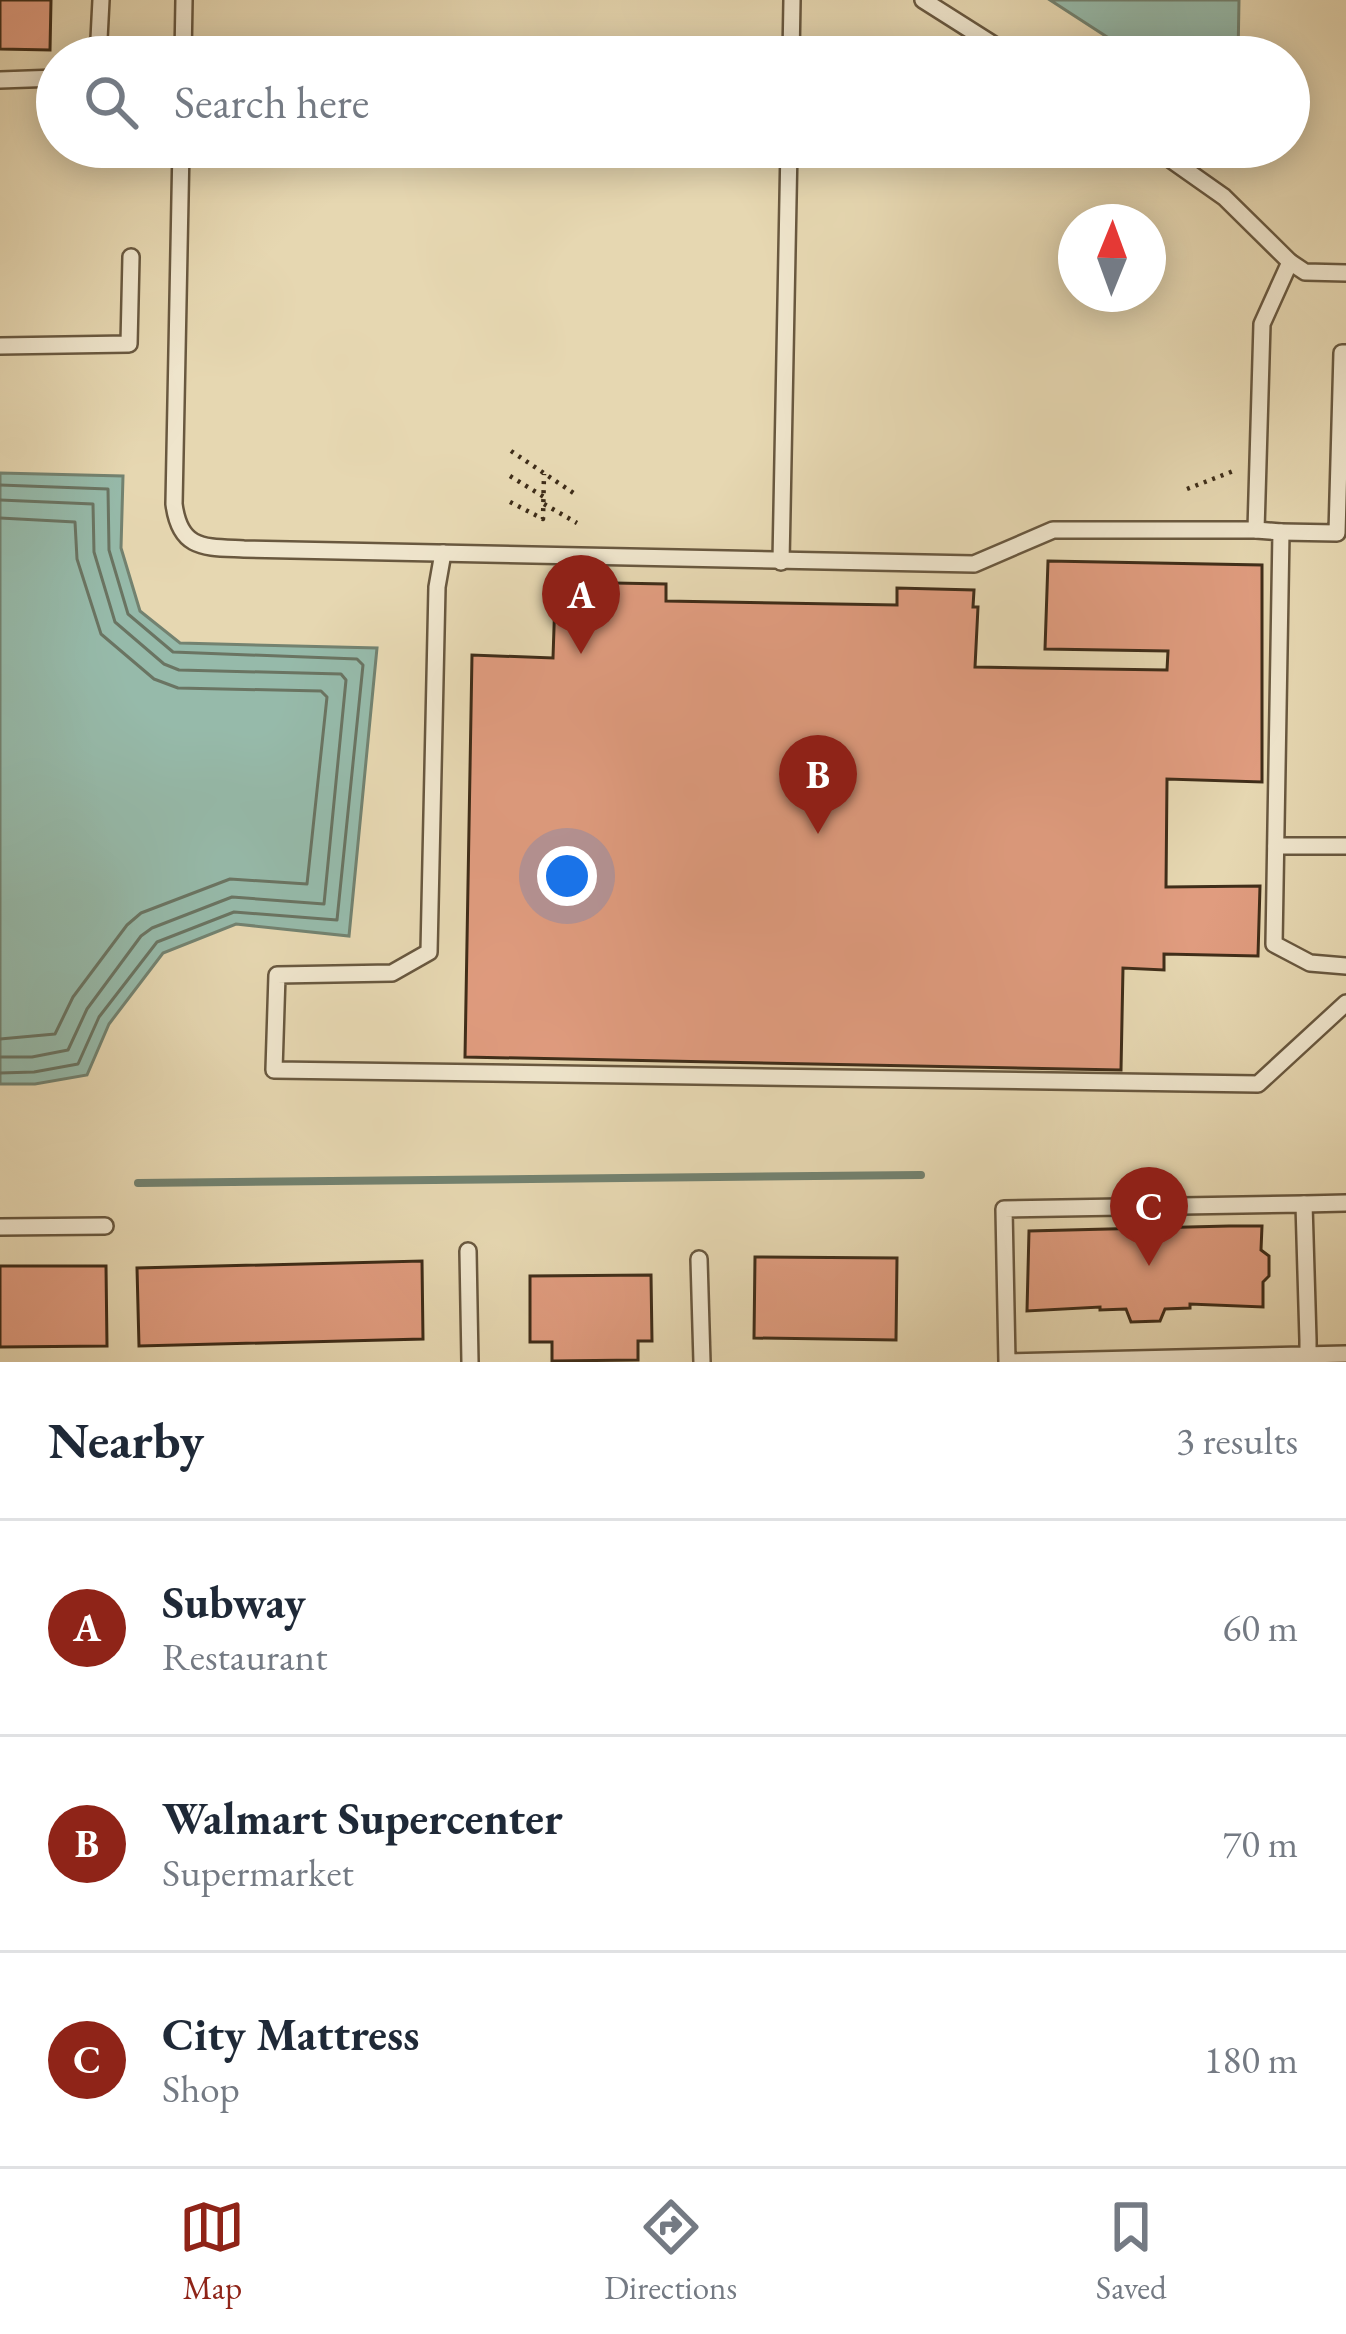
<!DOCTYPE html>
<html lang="en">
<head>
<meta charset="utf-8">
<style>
  body { margin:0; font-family:"EB Garamond",serif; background:#f2f2f3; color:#1f2937 }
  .compass { position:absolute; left:1058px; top:204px; width:108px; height:108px; border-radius:50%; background:#fff; box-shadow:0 6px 30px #0003; rotate:1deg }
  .you { position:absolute; left:567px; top:876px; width:42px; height:42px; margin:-30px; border:9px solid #fff; border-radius:50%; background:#1a73e8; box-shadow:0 0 0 18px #1a73e833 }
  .badge { display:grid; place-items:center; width:78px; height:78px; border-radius:50%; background:#8f2418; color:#fff; font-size:39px; font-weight:700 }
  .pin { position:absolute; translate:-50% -99px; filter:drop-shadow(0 3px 6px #0008) }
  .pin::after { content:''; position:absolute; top:63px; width:42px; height:36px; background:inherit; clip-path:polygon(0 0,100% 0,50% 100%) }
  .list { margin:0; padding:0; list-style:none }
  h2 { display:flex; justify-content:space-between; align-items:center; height:156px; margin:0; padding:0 48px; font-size:51px }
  h2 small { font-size:39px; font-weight:400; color:#747a83 }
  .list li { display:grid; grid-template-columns:78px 1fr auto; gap:36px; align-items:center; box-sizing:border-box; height:216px; padding:0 48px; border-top:3px solid #e0e1e3 }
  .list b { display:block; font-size:45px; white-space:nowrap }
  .list p { margin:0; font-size:39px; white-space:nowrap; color:#747a83 }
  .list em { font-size:39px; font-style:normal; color:#747a83 }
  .icon { flex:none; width:66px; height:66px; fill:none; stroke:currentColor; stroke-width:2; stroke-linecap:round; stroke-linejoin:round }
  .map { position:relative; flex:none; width:1346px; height:1362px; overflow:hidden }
  .search { position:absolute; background:#fff; box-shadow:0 6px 30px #0003; left:36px; right:36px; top:36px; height:132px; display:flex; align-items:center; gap:30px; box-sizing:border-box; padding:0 42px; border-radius:66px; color:#747a83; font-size:45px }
  .sheet { height:804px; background:#fff }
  nav { display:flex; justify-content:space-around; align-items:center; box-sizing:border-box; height:168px; border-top:3px solid #e0e1e3; background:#fff; font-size:33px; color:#747a83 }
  nav a { display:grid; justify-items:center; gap:6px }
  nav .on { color:#8f2418 }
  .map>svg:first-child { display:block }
  .water { fill:#96baaa; stroke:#738270; stroke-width:3 }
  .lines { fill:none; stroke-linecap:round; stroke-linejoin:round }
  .shore { stroke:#6a7462; stroke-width:3 }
  .stream { stroke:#738270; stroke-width:8 }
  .building { fill:#e09c7f; stroke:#3f2d19; stroke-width:3 }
  .service-casing { stroke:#69583f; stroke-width:20 }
  .path { stroke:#3f2d19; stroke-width:4.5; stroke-dasharray:3 6; stroke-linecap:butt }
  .service { stroke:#efe5cc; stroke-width:15 }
</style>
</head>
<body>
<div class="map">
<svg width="1346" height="1362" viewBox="0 0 1346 1362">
  <rect width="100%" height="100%" fill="#e6d7b1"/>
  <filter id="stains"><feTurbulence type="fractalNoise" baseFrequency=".00167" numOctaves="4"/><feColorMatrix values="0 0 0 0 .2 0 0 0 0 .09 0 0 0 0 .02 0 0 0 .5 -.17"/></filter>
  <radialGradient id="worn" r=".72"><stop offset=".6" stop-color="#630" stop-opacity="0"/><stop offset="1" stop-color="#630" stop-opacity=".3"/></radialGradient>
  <g class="water">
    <polygon points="1050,0 1239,0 1238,57 1138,57"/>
    <polygon points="0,473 123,476 121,548 140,611 180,643 377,648 349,936 236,924 163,953 109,1024 87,1075 35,1084 0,1084"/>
  </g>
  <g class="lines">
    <g class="shore">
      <polyline points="0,485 108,489 109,550 128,614 173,652 357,659 363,665 337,920 234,912 157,942 99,1017 78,1064 34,1072 0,1073"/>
      <polyline points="0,500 93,504 94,552 115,622 164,664 179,670 341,674 346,680 324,904 232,897 152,928 141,936 87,1009 68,1050 32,1057 0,1057"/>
      <polyline points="0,518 75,522 77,559 101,634 154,679 178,688 321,691 327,697 307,884 230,879 141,913 127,925 73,997 55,1034 0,1039"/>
    </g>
    <polyline class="stream" points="138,1183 921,1175"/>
  </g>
  <g class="building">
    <polygon points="0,0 51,0 50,50 0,49"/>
    <polygon points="1048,561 1262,565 1262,782 1167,779 1166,887 1260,886 1258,956 1164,954 1164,970 1123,968 1121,1070 465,1057 472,655 553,658 555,598 561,598 562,582 666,584 666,601 897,605 897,588 974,590 973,607 978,607 975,667 1167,670 1168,651 1045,649"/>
    <polygon points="1229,1226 1262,1226 1261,1250 1269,1256 1269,1276 1263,1282 1263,1307 1190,1304 1190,1308 1165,1309 1160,1321 1131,1322 1126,1309 1100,1310 1100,1307 1027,1311 1029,1231"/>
    <polygon points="755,1257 897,1258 896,1340 754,1338"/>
    <polygon points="422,1261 423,1339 139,1346 137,1268"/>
    <polygon points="0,1266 106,1266 107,1346 0,1347"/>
    <polygon points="651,1275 652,1341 638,1341 638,1360 552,1361 552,1342 530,1342 530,1276"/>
  </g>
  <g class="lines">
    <g class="service-casing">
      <g id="service">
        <polyline points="923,0 1013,57"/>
        <polyline points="89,57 99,39 101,0"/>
        <polyline points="183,57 184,0"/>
        <polyline points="791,57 792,0"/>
        <polyline points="0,80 57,78"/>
        <path d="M181 147 174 504C180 550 204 547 244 549L974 564 1053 530H1256L1262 324 1290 262 1224 197 1153 147"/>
        <polyline points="1290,262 1305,272 1346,273"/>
        <polyline points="0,346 129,344 131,257"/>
        <polyline points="1256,530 1281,532 1274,944 1310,963 1346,966"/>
        <polyline points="1281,532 1337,533 1342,353 1346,353"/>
        <polyline points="443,553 437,587 429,952 392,973 277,975 274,1070 1258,1084 1346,1003"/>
        <polyline points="781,562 789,147"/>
        <polyline points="1276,846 1346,846"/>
        <polyline points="1304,1204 1346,1203"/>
        <polyline points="0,1227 105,1226"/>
        <polyline points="468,1251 470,1362"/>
        <polyline points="699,1259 702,1362"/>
        <path d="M1308 1362V1340L1304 1204 1004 1209 1007 1362C1120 1359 1233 1356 1346 1354"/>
      </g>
    </g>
    <g class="path">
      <polyline points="511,451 578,496"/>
      <polyline points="510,476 544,497"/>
      <polyline points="1187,489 1236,470"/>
      <polyline points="510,502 543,519 544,474"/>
      <polyline points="544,504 577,523"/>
    </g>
    <use href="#service" class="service"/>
  </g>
  <rect width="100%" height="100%" filter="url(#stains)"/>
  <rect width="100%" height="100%" fill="url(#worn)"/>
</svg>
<svg class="compass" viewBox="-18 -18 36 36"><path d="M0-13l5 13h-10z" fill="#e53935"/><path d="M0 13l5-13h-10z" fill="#747a83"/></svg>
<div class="you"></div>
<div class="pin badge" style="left:581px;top:654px">A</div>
<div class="pin badge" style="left:818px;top:834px">B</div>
<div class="pin badge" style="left:1149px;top:1266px">C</div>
<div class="search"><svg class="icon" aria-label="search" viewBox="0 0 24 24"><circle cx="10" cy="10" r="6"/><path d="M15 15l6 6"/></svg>Search here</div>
</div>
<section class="sheet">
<h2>Nearby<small>3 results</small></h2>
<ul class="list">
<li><span class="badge">A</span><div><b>Subway</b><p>Restaurant</p></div><em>60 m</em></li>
<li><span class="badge">B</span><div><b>Walmart Supercenter</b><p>Supermarket</p></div><em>70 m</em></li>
<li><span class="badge">C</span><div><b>City Mattress</b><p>Shop</p></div><em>180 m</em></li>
</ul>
</section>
<nav>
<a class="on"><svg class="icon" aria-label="map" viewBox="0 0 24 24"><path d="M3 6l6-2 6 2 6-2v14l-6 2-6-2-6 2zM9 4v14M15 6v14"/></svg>Map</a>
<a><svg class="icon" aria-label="directions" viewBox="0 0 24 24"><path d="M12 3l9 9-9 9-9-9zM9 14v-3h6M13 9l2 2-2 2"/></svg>Directions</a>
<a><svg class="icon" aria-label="saved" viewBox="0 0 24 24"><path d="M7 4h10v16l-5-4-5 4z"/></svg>Saved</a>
</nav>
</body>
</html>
